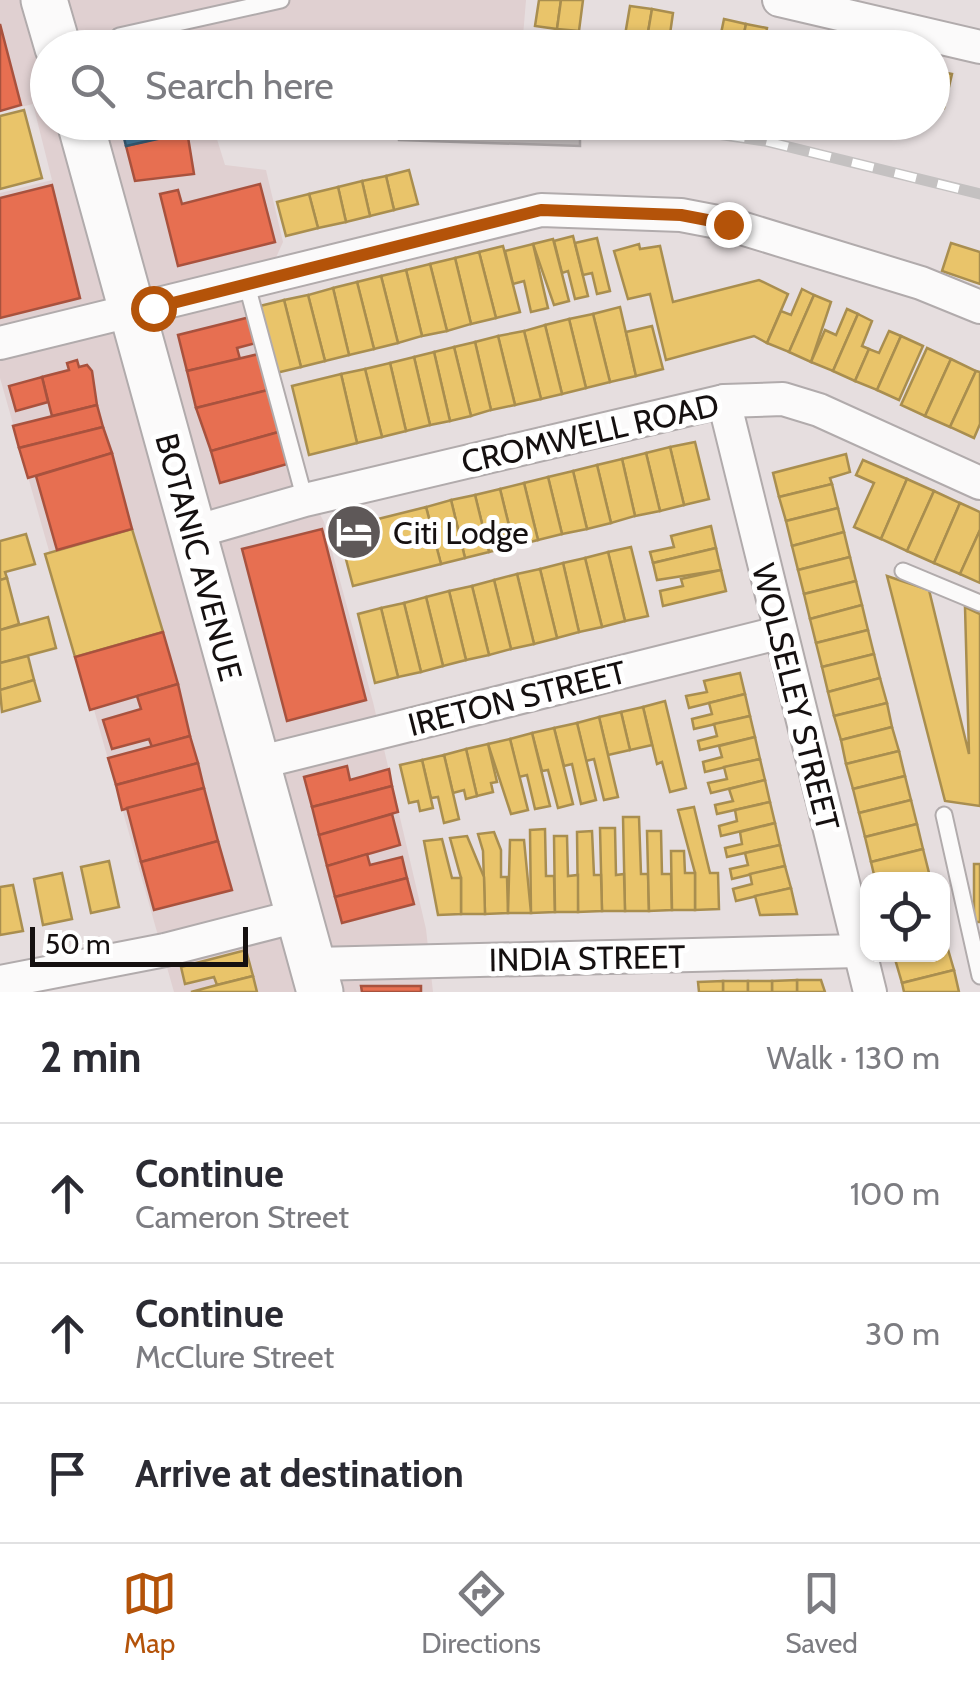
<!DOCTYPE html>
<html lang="en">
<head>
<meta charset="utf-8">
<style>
  body { margin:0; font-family:Cabin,sans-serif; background:#f7f7f7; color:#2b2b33 }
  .controls { position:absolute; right:30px; bottom:30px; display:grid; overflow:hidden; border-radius:20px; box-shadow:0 2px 8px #0004 }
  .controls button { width:90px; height:90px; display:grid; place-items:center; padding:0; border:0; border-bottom:2px solid #e1e1e2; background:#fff; color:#2b2b33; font:50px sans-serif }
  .scale { position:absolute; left:30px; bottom:25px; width:218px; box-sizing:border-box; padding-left:10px; border:5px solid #151010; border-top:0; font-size:28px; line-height:35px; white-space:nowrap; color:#151010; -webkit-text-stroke:8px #fff; paint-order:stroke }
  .stop { position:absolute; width:30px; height:30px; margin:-22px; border:8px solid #b45309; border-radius:50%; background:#fff }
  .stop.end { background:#b45309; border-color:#fff; box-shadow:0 2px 10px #0008 }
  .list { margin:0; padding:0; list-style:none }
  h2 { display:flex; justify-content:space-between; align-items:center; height:130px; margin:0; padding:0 40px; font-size:42px }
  h2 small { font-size:32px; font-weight:400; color:#7c7c81 }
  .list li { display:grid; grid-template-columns:65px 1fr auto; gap:30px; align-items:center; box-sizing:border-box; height:140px; padding:0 40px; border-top:2px solid #e1e1e2 }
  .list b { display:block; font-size:38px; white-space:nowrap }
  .list p { margin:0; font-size:32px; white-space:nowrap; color:#7c7c81 }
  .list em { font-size:32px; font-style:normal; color:#7c7c81 }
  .icon { flex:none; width:55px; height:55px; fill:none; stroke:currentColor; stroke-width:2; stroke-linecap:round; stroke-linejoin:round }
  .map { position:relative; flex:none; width:980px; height:992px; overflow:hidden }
  .search { position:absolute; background:#fff; box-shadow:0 2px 8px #0004; left:30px; right:30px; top:30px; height:110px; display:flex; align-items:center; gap:25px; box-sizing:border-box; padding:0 35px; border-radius:55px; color:#7c7c81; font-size:38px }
  .sheet { height:550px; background:#fff }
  nav { display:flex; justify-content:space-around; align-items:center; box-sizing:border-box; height:140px; border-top:2px solid #e1e1e2; background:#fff; font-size:28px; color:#7c7c81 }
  nav a { display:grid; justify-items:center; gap:5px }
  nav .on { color:#b45309 }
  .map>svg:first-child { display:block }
  .built { fill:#e0d0d1 }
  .homes { fill:#e9c46a; stroke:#a98e4f; stroke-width:2.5 }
  .shops { fill:#e76f51; stroke:#a8523e; stroke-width:2.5 }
  .public { fill:#457b9d; stroke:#375b73; stroke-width:2.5 }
  .building { fill:#c3bdbd; stroke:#aea8a9; stroke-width:2.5 }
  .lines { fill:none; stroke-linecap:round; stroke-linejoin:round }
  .lane-casing { stroke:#b1abac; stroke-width:19 }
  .street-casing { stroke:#b1abac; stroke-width:36 }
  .secondary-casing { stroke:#b1abac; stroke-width:49 }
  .lane { stroke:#fbfafa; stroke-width:15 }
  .street { stroke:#fbfafa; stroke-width:32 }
  .secondary { stroke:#fbfafa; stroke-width:45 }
  .rail-casing { stroke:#c4c1c1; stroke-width:11 }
  .rail { stroke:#fff; stroke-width:8; stroke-dasharray:22; stroke-linecap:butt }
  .route { stroke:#b45309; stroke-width:12 }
  .labels { text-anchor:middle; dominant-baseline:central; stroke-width:10; stroke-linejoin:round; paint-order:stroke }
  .street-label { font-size:32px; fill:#151010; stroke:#fff }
  .poi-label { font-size:32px; fill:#151010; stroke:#fff; text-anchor:start }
</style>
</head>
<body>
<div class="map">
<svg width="980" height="992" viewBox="0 0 980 992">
  <rect width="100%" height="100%" fill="#e6dedf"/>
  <polygon class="built" points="0,0 526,0 523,36 404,31 273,48 48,48 48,122 212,123 225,165 266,170 283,242 255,304 299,475 324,522 373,702 426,929 433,992 174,992 0,378 0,193 52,180 33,104 0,112"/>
  <g class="homes">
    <polygon points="539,0 561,0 557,29 535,26"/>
    <polygon points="561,0 583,0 579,31 557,29"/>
    <polygon points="630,6 652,9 646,44 624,41"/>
    <polygon points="652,9 673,13 668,48 646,44"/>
    <polygon points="724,19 746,24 741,48 718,48"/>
    <polygon points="746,24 767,28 764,48 741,48"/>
    <polygon points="932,70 952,74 944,108 932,106"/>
    <polygon points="24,110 42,178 0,189 0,116"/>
    <polygon points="409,170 418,204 394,210 386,176"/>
    <polygon points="386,176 394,210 370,216 362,181"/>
    <polygon points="362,181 370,216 346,222 338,187"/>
    <polygon points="338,187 346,222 318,228 309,194"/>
    <polygon points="309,194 318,228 286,236 277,202"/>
    <polygon points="573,236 588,296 575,299 568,271 562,273 554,241"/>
    <polygon points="597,238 610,291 597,294 592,273 583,275 575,243"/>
    <polygon points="553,239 569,301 554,305 533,244"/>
    <polygon points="951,243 980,252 980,284 942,271"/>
    <polygon points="533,244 548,308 531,312 524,281 513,284 505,251"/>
    <polygon points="639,244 640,249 660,246 673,302 759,280 788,294 767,343 754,336 666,360 650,294 628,299 614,251"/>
    <polygon points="503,246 520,312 496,318 479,252"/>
    <polygon points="479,252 496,318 471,324 455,258"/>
    <polygon points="455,258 471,324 447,331 430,264"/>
    <polygon points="430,264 447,331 422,336 406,270"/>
    <polygon points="406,270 422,336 398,343 381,276"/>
    <polygon points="381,276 398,343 374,349 357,282"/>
    <polygon points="357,282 374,349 349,355 333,288"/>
    <polygon points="333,288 349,355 325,361 308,295"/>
    <polygon points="802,289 814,295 789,352 767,343 781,311 791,315"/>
    <polygon points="308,295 325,361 301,367 284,300"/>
    <polygon points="814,295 831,302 811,362 789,352"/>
    <polygon points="284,300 301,367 276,373 260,306"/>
    <polygon points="620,307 636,376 610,382 593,314"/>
    <polygon points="847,309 858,314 833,371 811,362 825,330 836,335"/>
    <polygon points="593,314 610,382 586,388 569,319"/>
    <polygon points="858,314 872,321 862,346 869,349 855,381 833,371"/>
    <polygon points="569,319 586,388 562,394 545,325"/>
    <polygon points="545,325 562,394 541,399 524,331"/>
    <polygon points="652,326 663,369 636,376 626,332"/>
    <polygon points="524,331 541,399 515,405 498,336"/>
    <polygon points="889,331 901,336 877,390 855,381 869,349 879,353"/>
    <polygon points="498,336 515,405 491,410 475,342"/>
    <polygon points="901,336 923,346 899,400 877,390"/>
    <polygon points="475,342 491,410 471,416 454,347"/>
    <polygon points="454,347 471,416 450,421 434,352"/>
    <polygon points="927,348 951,359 925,416 901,405"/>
    <polygon points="434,352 450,421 430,425 414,357"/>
    <polygon points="414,357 430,425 406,431 390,363"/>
    <polygon points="951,359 976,371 950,427 925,416"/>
    <polygon points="390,363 406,431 382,437 365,369"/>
    <polygon points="365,369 382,437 357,443 341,374"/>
    <polygon points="976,371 980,372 980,424 974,438 950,427"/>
    <polygon points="341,374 357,443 309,455 292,386"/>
    <polygon points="695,442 709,499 684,505 670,447"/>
    <polygon points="670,447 684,505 660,511 646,453"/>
    <polygon points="646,453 660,511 635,516 622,459"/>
    <polygon points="846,454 850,472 830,478 832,484 779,497 773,473"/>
    <polygon points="622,459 635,516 611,523 597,465"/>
    <polygon points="863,460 907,479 881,539 854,527 874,483 856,475"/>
    <polygon points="597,465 611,523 587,529 573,471"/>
    <polygon points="573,471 587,529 562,534 548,477"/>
    <polygon points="548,477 562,534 538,540 524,483"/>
    <polygon points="907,479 934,491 907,551 881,539"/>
    <polygon points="524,483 538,540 514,546 500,489"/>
    <polygon points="832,484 838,508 786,521 779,497"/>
    <polygon points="500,489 514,546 489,552 475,495"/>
    <polygon points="934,491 960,503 934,563 907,551"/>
    <polygon points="475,495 489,552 465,558 451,500"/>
    <polygon points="451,500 465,558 441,564 426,507"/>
    <polygon points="960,503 980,512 980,530 960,574 934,563"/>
    <polygon points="426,507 441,564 353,586 338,529"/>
    <polygon points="838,508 844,532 792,546 786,521"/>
    <polygon points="711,526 716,548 653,563 650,552 674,547 671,536"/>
    <polygon points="132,529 163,632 75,657 45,554"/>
    <polygon points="980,530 980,583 960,574"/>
    <polygon points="844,532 850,557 798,570 792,546"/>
    <polygon points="26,534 35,564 5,572 7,578 0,580 0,541"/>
    <polygon points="631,547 648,616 625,621 608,552"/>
    <polygon points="716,548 721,570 657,580 653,563"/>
    <polygon points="608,552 625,621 602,627 585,558"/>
    <polygon points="850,557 856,581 804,594 798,570"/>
    <polygon points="585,558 602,627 579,632 563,563"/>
    <polygon points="563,563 579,632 557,638 540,569"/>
    <polygon points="540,569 557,638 534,644 517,574"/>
    <polygon points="721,570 726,591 663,606 660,591 683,586 681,579"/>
    <polygon points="517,574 534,644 511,649 494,580"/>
    <polygon points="887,576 929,590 969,754 965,607 980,614 980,806 945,801"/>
    <polygon points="7,578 19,624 0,630 0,580"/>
    <polygon points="494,580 511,649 489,655 472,586"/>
    <polygon points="856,581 862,605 810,619 804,594"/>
    <polygon points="472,586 489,655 466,660 449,591"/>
    <polygon points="449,591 466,660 443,666 426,597"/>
    <polygon points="426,597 443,666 421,672 404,603"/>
    <polygon points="404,603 421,672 398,677 381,608"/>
    <polygon points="862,605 868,630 816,643 810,619"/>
    <polygon points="381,608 398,677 375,683 358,614"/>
    <polygon points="48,617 56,648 0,663 0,630"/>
    <polygon points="868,630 874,654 822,667 816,643"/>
    <polygon points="874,654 880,678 828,692 822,667"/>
    <polygon points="28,656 34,680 0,690 0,663"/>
    <polygon points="740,673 745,694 689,708 686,696 707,692 704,681"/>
    <polygon points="880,678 887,703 834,716 828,692"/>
    <polygon points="34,680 40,701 2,712 0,690"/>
    <polygon points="745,694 750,716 694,729 692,719 712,714 709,703"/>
    <polygon points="665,701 686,788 670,792 662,762 657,764 643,707"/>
    <polygon points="887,703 892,727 841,740 834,716"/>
    <polygon points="643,707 652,745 630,750 621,712"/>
    <polygon points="621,712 630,750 608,755 599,717"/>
    <polygon points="750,716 755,737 700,750 698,741 717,736 714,724"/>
    <polygon points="599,717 618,797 604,800 594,759 586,761 577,723"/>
    <polygon points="577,723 596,800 581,804 572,764 564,766 554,728"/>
    <polygon points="892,727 899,751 846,764 841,740"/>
    <polygon points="554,728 573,804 558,808 548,770 542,771 532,733"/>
    <polygon points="532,733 550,806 535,809 527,775 519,777 510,739"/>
    <polygon points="755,737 760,759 705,772 703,762 722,757 719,746"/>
    <polygon points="510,739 528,810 511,814 488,744"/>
    <polygon points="488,744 497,782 491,783 493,792 477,796 466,749"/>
    <polygon points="466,749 477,796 466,799 464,790 453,793 444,755"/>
    <polygon points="899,751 905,776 853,789 846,764"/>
    <polygon points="444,755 459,819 444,823 438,797 431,798 422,760"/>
    <polygon points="760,759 765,780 711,793 708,783 727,779 724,767"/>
    <polygon points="422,760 433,808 420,811 418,801 409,803 400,765"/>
    <polygon points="905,776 911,800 859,813 853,789"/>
    <polygon points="765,780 770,802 717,814 715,805 733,801 729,789"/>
    <polygon points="911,800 917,824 865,837 859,813"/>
    <polygon points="770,802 775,823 721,836 719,826 737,821 735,810"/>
    <polygon points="694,807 710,873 718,873 719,909 695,910 695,873 678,810"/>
    <polygon points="623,817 639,817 641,874 648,874 649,911 625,911"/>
    <polygon points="775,823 780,845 727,857 725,848 742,844 740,832"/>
    <polygon points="917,824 923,849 871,862 865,837"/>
    <polygon points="600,828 615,828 616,875 624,874 625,911 602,911"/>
    <polygon points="545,829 546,876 554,876 555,912 531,913 530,830"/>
    <polygon points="592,831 594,875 601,875 602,911 578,912 577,832"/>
    <polygon points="647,831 661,831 662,874 671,874 672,910 649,911"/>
    <polygon points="494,832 501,850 501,877 507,877 508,913 485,914 483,851 478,834"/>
    <polygon points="467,836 484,877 485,914 461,914 461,878 450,838"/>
    <polygon points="554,836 567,836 568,876 578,875 578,912 555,912"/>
    <polygon points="442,839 452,878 461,878 461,914 438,915 424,841"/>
    <polygon points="510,840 524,840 531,913 508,913"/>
    <polygon points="780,845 785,866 732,879 730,869 748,865 745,853"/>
    <polygon points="923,849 929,873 875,879 871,862"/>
    <polygon points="671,851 684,851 685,873 695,873 695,910 672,910"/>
    <polygon points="109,861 119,907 91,913 81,867"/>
    <rect x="974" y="864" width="6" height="58"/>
    <polygon points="785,866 791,888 736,901 733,889 752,884 750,874"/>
    <polygon points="62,873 72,919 43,925 34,879"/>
    <polygon points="13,885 23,931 0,935 0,887"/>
    <polygon points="791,888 797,914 760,915 755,896"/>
    <polygon points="947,946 954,970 902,983 895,959 942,954 942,947"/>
    <polygon points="246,950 253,976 217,985 214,977 185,984 181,967"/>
    <polygon points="954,970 959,992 904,992 902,983"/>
    <polygon points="253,976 257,992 191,992 217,985"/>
    <polygon points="797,980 821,980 825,992 797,992"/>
    <polygon points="797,980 797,992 772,992 772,981"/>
    <rect x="723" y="981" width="25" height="11"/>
    <polygon points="723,981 723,992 699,992 698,982"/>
    <rect x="748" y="981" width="24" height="11"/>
  </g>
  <g class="shops">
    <polygon points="0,24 21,105 0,111"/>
    <polygon points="187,131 194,174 135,181 126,146"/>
    <polygon points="260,184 275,242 178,266 160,194 178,190 182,204"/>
    <polygon points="52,185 80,298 0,318 0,198"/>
    <polygon points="254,316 260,342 237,348 240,359 187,371 178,335"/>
    <polygon points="263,353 272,389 196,408 187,371"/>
    <polygon points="77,360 79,367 87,365 92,371 97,405 52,416 42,377 69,370 67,363"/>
    <polygon points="42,377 48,402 16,411 9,386"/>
    <polygon points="272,389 282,431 211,451 196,408"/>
    <polygon points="97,405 103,427 19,448 13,426"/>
    <polygon points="103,427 112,453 28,478 19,448"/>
    <polygon points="282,431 291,463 220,483 211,451"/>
    <polygon points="112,453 132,529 57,550 36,476"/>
    <polygon points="322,529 366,700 287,721 242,549"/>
    <polygon points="163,632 178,684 90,710 75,657"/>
    <polygon points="178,684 190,736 152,747 149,739 112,749 103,720 141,709 137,696"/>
    <polygon points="190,736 198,763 116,785 108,758"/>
    <polygon points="198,763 204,788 122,810 116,785"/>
    <polygon points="347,766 350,780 389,769 392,786 312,807 304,777"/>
    <polygon points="392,786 398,812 319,835 312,807"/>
    <polygon points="204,788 218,841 141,862 127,808"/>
    <polygon points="392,814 400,845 327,866 319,835"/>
    <polygon points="218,841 232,890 154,910 141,862"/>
    <polygon points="367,854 370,865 402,857 407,878 335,897 327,866"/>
    <polygon points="407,878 414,904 342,923 335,897"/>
    <polygon points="361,986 421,986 421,992 362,992"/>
  </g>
  <polygon class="public" points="120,122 215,122 216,126 126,146"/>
  <polygon class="building" points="399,122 580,122 580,146 399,140"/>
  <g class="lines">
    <g class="lane-casing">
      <g id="lane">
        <polyline points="119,36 281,0"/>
        <polyline points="246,282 305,500"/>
        <polyline points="903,571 980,603"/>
        <polyline points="944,815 980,976"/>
      </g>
    </g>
    <g class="street-casing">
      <g id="street">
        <polyline points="779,0 980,47"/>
        <polyline points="0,343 541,210 681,215 728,224 921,283 980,307"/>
        <polyline points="724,401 870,992"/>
        <polyline points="191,533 305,500 724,401 783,399 819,410 980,483"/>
        <polyline points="257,763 778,633"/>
        <polyline points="314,964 860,951"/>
        <polyline points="0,982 165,950 301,915"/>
      </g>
    </g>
    <g class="secondary-casing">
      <g id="secondary">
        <polyline points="44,0 58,48"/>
        <polyline points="80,122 320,992"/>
      </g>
    </g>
    <use href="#lane" class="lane"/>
    <use href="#street" class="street"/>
    <use href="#secondary" class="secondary"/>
    <g class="rail-casing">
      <polyline id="rail" points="636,122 765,141 980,194"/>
    </g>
    <use href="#rail" class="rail"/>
  </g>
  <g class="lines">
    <polyline class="route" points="153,308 541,210 681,215 728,224"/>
  </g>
  <defs>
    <g id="hotel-disc" transform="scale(2.875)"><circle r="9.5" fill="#5e5858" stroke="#fff"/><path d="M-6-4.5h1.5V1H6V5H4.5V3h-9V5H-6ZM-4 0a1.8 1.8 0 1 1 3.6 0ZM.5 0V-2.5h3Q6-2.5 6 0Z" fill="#fff"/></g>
  </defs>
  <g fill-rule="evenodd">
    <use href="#hotel-disc" x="354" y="532"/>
  </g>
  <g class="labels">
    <g class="street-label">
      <text transform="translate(590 433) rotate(-13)">CROMWELL ROAD</text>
      <text transform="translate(199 557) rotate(75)">BOTANIC AVENUE</text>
      <text transform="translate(796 697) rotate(76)">WOLSELEY STREET</text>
      <text transform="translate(517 698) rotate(-14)">IRETON STREET</text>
      <text transform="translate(587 958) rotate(-1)">INDIA STREET</text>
    </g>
    <g class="poi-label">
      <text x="393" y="532">Citi Lodge</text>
    </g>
  </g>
</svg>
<div class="controls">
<button><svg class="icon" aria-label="locate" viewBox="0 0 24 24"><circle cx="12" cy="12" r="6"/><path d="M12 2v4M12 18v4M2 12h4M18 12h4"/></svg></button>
</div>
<div class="scale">50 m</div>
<div class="stop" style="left:153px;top:308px"></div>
<div class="stop end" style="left:728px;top:224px"></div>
<div class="search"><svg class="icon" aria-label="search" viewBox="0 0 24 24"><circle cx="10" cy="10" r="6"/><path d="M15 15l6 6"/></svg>Search here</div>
</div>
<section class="sheet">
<h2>2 min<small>Walk · 130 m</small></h2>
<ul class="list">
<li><svg class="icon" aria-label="ahead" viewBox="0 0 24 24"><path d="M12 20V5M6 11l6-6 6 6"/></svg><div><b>Continue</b><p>Cameron Street</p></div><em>100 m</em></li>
<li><svg class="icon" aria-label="ahead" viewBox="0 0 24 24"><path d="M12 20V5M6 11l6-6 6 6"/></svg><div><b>Continue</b><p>McClure Street</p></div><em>30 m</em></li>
<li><svg class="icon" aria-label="arrive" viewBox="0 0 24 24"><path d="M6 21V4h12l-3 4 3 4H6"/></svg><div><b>Arrive at destination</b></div></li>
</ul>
</section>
<nav>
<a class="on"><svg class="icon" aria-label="map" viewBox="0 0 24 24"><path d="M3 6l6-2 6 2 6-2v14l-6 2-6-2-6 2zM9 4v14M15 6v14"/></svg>Map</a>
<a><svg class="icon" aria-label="directions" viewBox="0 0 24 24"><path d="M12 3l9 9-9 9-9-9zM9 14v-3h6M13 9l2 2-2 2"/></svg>Directions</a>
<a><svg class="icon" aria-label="saved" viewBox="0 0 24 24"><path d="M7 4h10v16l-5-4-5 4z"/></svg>Saved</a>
</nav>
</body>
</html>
